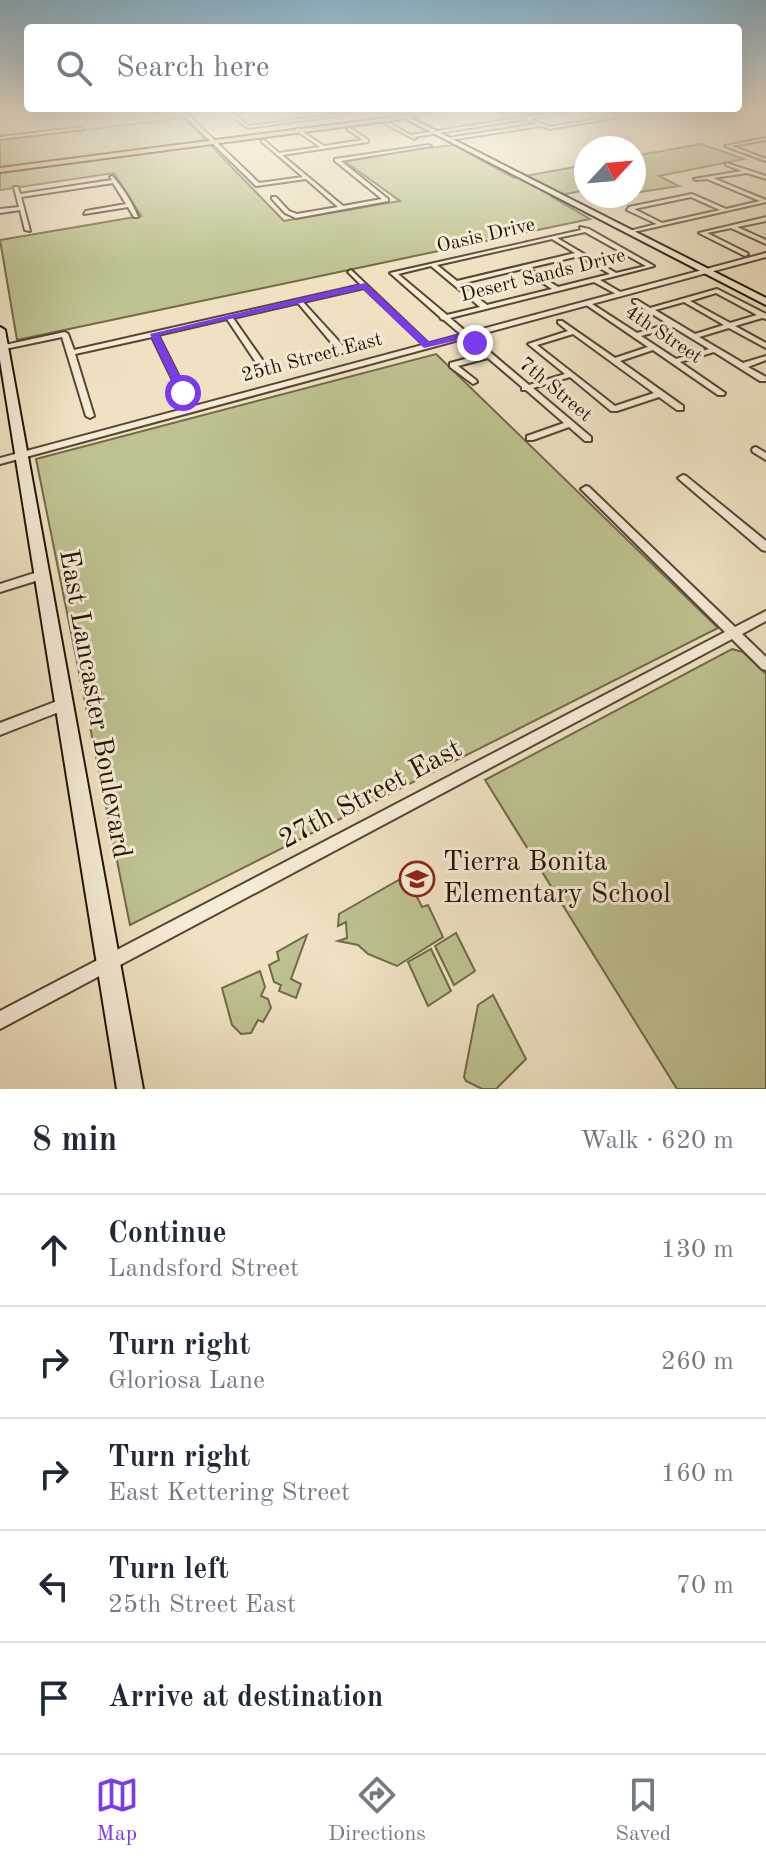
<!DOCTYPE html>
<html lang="en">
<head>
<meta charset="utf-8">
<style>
  body { margin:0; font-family:"Old Standard TT",serif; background:#f6f6f7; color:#1f2937 }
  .compass { position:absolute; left:574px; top:136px; width:72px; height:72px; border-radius:50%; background:#fff; box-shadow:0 8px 32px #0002; rotate:64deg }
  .stop { position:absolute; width:24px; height:24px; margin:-18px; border:6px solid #7c3aed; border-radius:50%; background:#fff }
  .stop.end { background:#7c3aed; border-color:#fff; box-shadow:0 2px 8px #0008 }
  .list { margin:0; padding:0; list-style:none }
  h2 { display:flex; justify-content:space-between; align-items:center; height:104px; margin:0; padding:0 32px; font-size:34px }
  h2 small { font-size:26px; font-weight:400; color:#747a83 }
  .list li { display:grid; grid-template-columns:52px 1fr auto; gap:24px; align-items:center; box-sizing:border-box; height:112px; padding:0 32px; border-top:2px solid #e0e1e3 }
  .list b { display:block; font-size:30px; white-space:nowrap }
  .list p { margin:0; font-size:26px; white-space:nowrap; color:#747a83 }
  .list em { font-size:26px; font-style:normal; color:#747a83 }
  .icon { flex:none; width:44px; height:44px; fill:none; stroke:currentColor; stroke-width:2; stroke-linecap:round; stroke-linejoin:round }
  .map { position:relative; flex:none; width:766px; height:1089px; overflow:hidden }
  .search { position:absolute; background:#fff; box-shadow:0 8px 32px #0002; left:24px; right:24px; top:24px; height:88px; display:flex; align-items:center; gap:20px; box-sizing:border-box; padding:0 28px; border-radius:8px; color:#747a83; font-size:30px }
  .sheet { height:664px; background:#fff }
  nav { display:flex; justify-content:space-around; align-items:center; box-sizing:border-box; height:112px; border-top:2px solid #e0e1e3; background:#fff; font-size:22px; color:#747a83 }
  nav a { display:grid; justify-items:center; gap:4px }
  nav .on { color:#7c3aed }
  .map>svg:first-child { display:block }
  .green { fill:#bec190; stroke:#726a48; stroke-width:2 }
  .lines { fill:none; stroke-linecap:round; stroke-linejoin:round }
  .minor-casing { stroke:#584630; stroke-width:4 }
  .tertiary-casing { stroke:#584630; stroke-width:4 }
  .secondary-casing { stroke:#251300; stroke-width:4 }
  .primary-casing { stroke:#251300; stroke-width:4 }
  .minor { fill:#f5ecd7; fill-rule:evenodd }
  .tertiary { fill:#f5ecd7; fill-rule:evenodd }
  .secondary { fill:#f5ecd7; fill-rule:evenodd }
  .primary { fill:#e8c081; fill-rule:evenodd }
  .route { fill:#7c3aed }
  .labels { text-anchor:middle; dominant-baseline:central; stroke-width:6; stroke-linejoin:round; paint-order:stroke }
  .far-street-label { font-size:20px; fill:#251300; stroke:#f5ecd7 }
  .near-street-label { font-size:28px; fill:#251300; stroke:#f5ecd7 }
  .near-poi-label { font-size:28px; fill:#251300; stroke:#f5ecd7; text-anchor:start }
</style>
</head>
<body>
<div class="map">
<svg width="766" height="1089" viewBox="0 0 766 1089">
  <rect width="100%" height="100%" fill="#efe1c2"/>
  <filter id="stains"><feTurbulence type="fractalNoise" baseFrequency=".0025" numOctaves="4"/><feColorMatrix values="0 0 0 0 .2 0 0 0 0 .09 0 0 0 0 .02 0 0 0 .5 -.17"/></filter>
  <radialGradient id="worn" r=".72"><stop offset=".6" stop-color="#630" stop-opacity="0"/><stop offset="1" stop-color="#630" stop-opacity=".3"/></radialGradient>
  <g class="green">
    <polygon points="184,118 284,221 400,201 340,158 454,145 514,178 586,165 586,190 552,197 590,219 17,340 0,240 141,216 114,173 0,190 0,140"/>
    <polygon points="701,144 744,159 659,176 679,186 634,193 634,156"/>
    <polygon points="436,354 718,628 130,925 36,459"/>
    <polygon points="732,649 743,652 766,674 766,1089 677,1089 485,780"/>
    <polygon points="411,873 415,882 411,885 422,907 428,905 443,937 397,966 368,954 358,945 338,941 347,938 346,922 338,926 339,914"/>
    <polygon points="456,933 475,971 454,985 435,946"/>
    <polygon points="307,935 291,979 301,984 296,998 279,991 281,985 274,982 269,965 279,960 277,952"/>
    <polygon points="431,949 451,991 428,1006 408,962"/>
    <polygon points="260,971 265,987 261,996 268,999 271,1008 263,1022 258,1020 251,1033 241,1034 232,1025 222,988"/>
    <polygon points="493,995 526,1059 496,1089 482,1089 466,1081 464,1077 478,1005"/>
  </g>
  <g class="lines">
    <g class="minor-casing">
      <g id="minor">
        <polygon points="181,112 185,112 259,183 303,177 262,142 262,140 264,140 279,153 320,147 296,130 297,128 324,146 363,140 347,129 350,128 368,140 368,142 282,155 343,206 382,199 335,161 335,159 429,145 431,146 341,161 388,199 388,201 296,218 285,213 272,199 272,197 276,197 289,211 297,214 338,207 306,179 256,186"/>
        <polygon points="226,112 231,112 249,126 352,112 363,112 248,128"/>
        <polygon points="558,112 568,112 530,119 549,127 612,117 601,112 607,112 618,117 549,129 541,126 449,140 448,138 537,124 526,119 414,137 416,138 414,139 386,124 389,123 411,135"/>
        <polygon points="82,127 83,129 0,139 0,137"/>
        <polygon points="766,138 766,140 732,146 766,159 766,161 725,146"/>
        <path d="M726 163 766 176V179L747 173 713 178 766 200V202L629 233V231L657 224 627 210 629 207 692 194 726 209 760 201 707 179 696 180 694 179 742 171 726 165ZM691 197 720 210 662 223 634 209Z"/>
        <path d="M112 176C122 186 133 204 138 217H134L128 207 84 214 86 211 126 204 113 183 21 197 30 231 25 230 20 210 0 213V209L19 207 14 187H18L20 194 112 180 110 177Z"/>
        <polygon points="766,217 766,221 737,227 766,240 766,244 731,228 707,233 747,253 748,254 745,256 699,233"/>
        <path d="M580 227 589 229 654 266 600 280 622 293V295H618L594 282 450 318 529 385 565 374 528 344 568 331 558 323V321H562L615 358 648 347 585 304V302H589L637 333 668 324 633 302V300H637L650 308 717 289 766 314V319L762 318 735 326 766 343V348L729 328 699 337 743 363 766 356V360L748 367 766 377V381H760L714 352 680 362 725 393 724 395H718L653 350 620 361 683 406V410H677L659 397 617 411H611L570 377 533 388 591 437V441H585L569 427 533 440H527V436L564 423 526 390H522V387L488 358 458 366 476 380 477 382 473 384 450 367V363L484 354 444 320 441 319 440 317 390 273 581 230ZM585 232 646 266 616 273 557 238ZM552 239 575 253 457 281 437 265ZM579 256 610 274 558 287 528 268ZM431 266 480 307 447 315 398 274ZM522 269 552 289 487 305 460 284ZM716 293 757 315 730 323 690 301ZM684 302 724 325 695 334 655 310ZM673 327 709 349 676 359 641 336ZM573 334 654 393 615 406 537 345Z"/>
        <polygon points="351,270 430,345 430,347 426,347 364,288 303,302 346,349 347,351 343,353 340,353 298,303 233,318 270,371 266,373 263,373 227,319 158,335 187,393 183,395 179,393 152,337 75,354 94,416 90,418 86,416 62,337 0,350 0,346 65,332 68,334 74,350 361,285 348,272"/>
        <polygon points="756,447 766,453 766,460 753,452 752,450 753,448"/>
        <polygon points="683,475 686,476 766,541 766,551 762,550 680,480 678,478"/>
        <polygon points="586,486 589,487 735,627 766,611 766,621 742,634 766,657 766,670 762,669 732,639 0,1029 0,1011 725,632 583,491 581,489"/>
        <polygon points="41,571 45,572 46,575 45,578 0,592 0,584"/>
        <polygon points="65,698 69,700 71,704 69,708 0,735 0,723"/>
      </g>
    </g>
    <g class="tertiary-casing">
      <polygon id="tertiary" points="766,253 766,257 0,464 0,458"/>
    </g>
    <g class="secondary-casing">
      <g id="secondary">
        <polygon points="405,115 766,298 766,305 400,116"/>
        <polygon points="0,327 5,330 143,1089 117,1089 0,360"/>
      </g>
    </g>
    <g class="primary-casing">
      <polygon id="primary" points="432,112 395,120 0,172 0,168"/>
    </g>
    <use href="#minor" class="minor"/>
    <use href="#tertiary" class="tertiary"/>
    <use href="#secondary" class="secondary"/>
    <use href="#primary" class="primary"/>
  </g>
  <linearGradient id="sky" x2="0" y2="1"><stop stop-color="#89b8d2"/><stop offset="0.42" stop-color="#f8f2e4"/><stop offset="1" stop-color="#f8f2e4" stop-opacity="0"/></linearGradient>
  <rect width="766" height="265" fill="url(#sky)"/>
  <polygon class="route" points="365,283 429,342 464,333 480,343 472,345 463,339 424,348 363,289 159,335 188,393 183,396 178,393 150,334"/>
  <defs>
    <g id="school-ring" transform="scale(1.8)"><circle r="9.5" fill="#f5ecd7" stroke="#8f2418" stroke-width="1.5"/><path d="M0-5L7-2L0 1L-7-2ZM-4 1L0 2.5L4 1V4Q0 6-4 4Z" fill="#8f2418"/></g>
  </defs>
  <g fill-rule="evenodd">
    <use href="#school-ring" x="417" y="879"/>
  </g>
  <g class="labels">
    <g class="far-street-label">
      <text transform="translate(486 236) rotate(-13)">Oasis Drive</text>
      <text transform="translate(543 276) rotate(-14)">Desert Sands Drive</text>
      <text transform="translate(663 335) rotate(34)">4th Street</text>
      <text transform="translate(312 358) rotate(-15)">25th Street East</text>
      <text transform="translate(555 390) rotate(40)">7th Street</text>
    </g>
    <g class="near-street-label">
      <text transform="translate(94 704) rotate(80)">East Lancaster Boulevard</text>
      <text transform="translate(371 795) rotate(-28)">27th Street East</text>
    </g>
    <g class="near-poi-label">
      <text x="443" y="863">Tierra Bonita<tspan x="443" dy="32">Elementary School</tspan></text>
    </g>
  </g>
  <rect width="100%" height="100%" filter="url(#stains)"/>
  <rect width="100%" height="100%" fill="url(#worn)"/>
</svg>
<svg class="compass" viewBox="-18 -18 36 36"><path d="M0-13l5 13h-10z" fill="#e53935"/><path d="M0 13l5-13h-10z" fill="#747a83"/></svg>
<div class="stop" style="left:183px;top:393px"></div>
<div class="stop end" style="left:475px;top:343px"></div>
<div class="search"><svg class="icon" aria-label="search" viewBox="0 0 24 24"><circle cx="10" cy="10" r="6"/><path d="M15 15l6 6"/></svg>Search here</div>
</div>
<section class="sheet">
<h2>8 min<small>Walk · 620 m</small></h2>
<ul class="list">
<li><svg class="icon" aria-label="ahead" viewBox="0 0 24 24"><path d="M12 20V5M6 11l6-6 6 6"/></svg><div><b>Continue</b><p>Landsford Street</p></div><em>130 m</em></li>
<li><svg class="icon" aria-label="right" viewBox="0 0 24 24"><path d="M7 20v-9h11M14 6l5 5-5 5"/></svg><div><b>Turn right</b><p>Gloriosa Lane</p></div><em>260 m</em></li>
<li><svg class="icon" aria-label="right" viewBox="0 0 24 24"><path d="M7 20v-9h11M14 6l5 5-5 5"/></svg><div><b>Turn right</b><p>East Kettering Street</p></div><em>160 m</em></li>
<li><svg class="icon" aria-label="left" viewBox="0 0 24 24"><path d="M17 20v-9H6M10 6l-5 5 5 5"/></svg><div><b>Turn left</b><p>25th Street East</p></div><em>70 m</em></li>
<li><svg class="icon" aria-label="arrive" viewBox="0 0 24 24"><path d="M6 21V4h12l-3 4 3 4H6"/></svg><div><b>Arrive at destination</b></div></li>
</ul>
</section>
<nav>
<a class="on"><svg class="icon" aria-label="map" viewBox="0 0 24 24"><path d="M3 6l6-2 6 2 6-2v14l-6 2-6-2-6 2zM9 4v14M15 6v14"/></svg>Map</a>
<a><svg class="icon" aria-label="directions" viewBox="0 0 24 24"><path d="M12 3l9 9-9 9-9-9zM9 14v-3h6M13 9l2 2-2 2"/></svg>Directions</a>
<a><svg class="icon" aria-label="saved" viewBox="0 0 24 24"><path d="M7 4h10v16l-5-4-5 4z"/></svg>Saved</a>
</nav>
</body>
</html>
